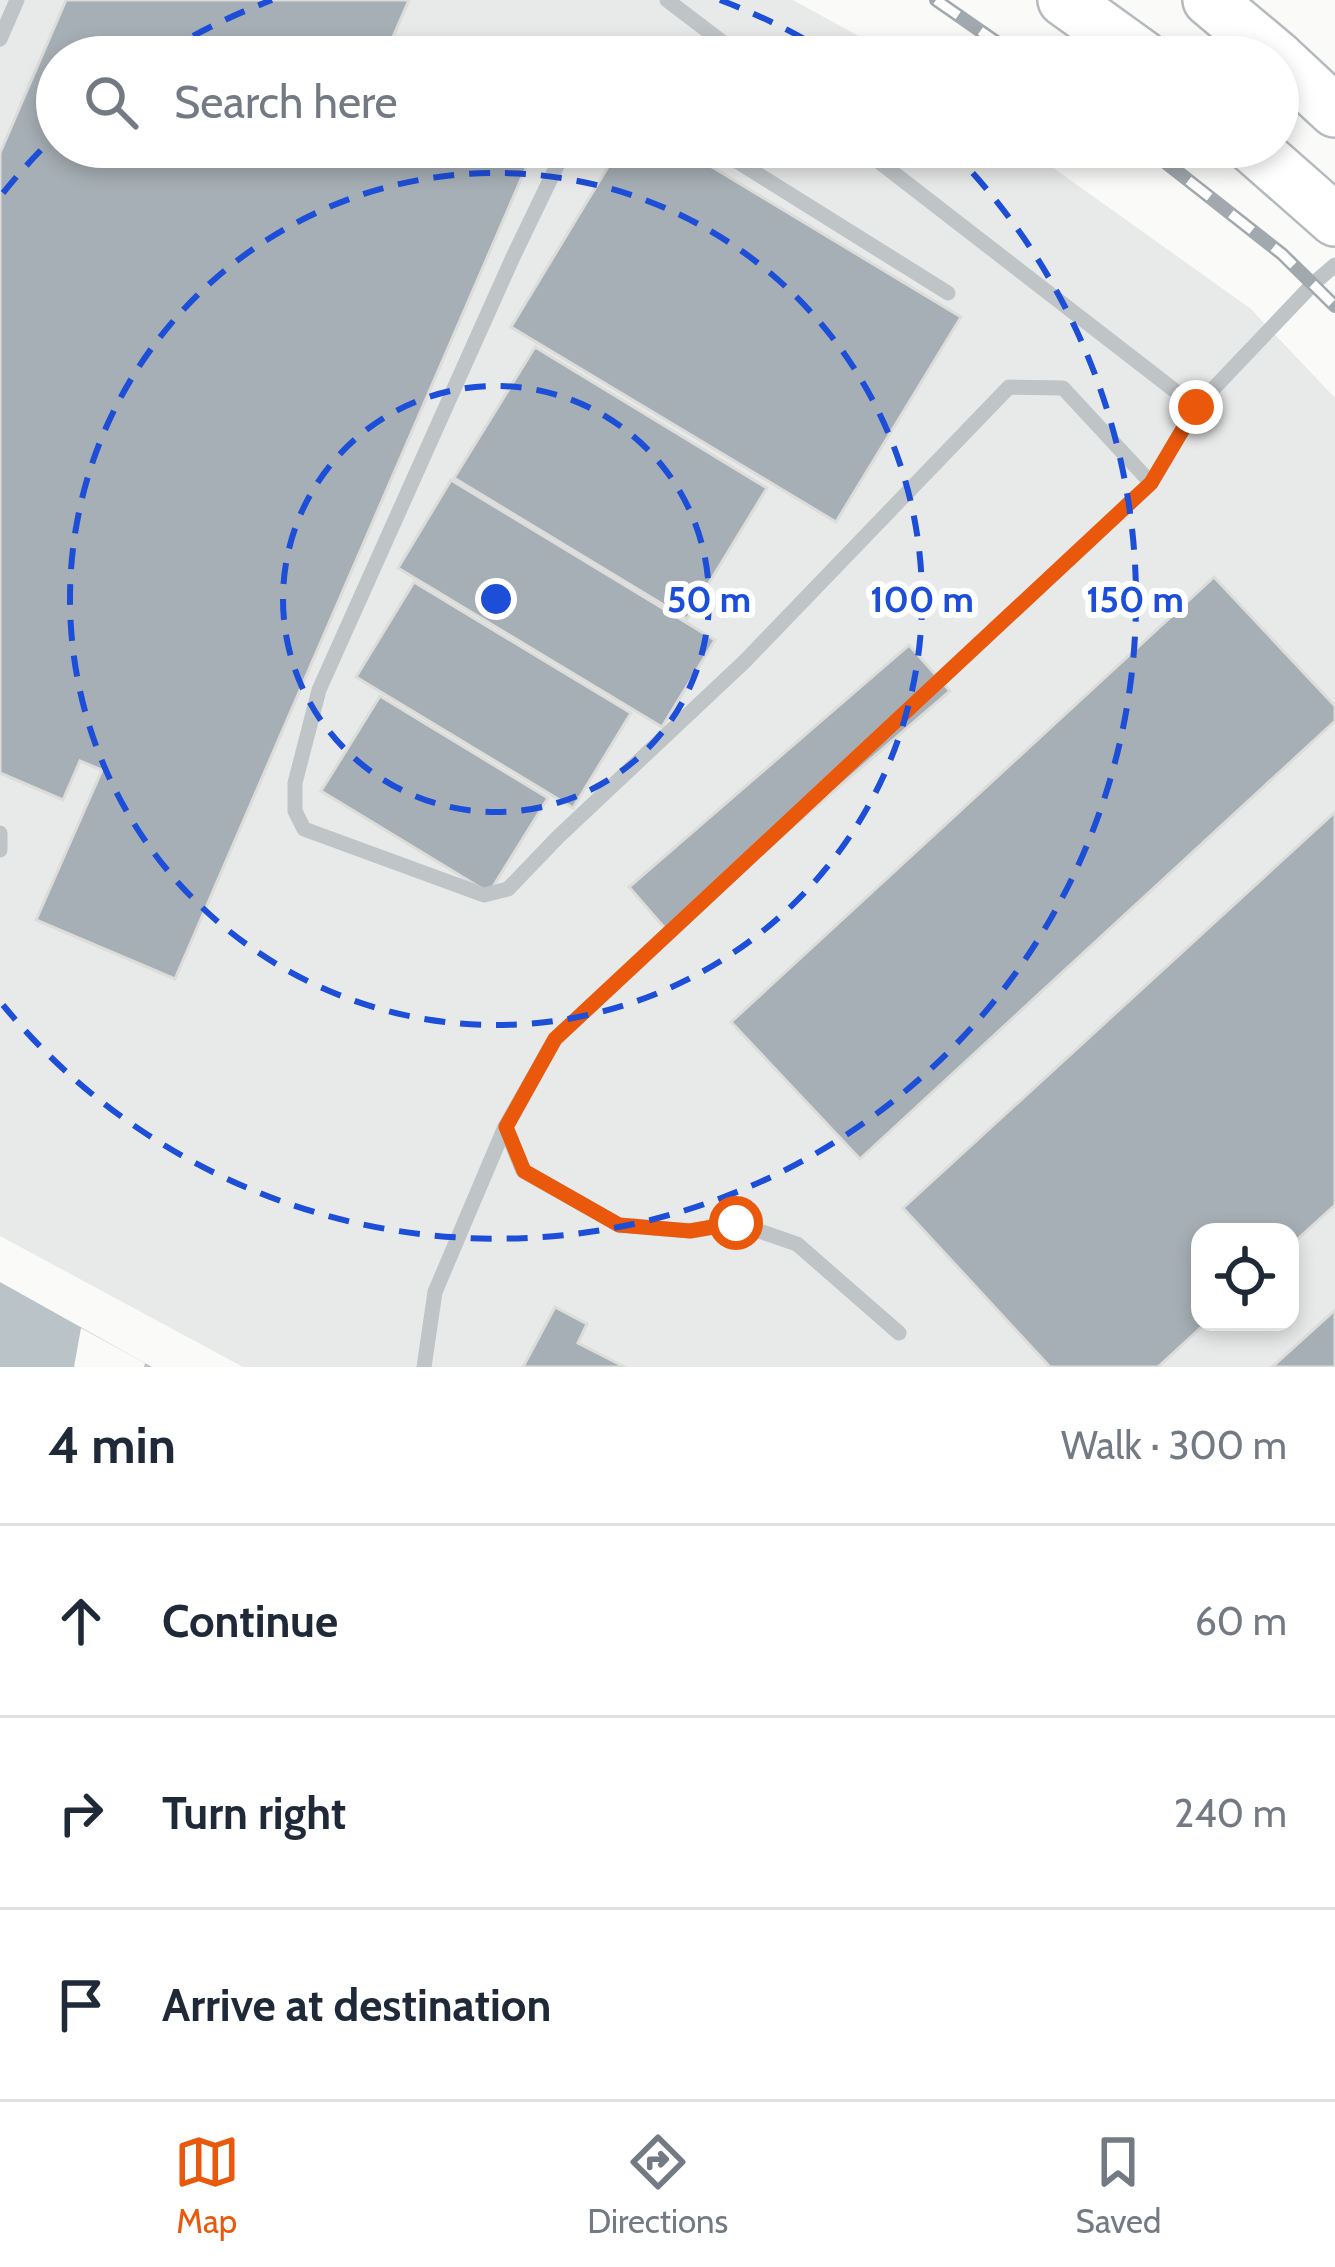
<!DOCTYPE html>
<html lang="en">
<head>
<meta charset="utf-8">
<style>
  body { margin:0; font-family:Cabin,sans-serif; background:#f2f2f3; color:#1f2937 }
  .controls { position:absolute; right:36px; bottom:36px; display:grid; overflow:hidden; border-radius:24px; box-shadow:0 6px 18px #0003 }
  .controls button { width:108px; height:108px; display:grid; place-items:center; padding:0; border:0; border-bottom:3px solid #e0e1e3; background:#fff; color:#1f2937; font:60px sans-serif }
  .stop { position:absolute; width:36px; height:36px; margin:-27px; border:9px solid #ea580c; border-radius:50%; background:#fff }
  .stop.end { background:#ea580c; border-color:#fff; box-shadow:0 3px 12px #0008 }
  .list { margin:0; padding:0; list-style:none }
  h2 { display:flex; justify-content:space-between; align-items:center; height:156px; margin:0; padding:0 48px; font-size:51px }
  h2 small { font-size:39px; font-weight:400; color:#747a83 }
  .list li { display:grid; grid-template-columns:78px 1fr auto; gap:36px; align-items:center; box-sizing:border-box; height:192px; padding:0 48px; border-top:3px solid #e0e1e3 }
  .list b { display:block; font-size:45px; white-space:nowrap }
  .list em { font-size:39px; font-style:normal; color:#747a83 }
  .icon { flex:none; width:66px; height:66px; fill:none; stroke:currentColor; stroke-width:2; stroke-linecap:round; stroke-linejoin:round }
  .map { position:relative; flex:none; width:1335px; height:1367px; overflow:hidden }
  .search { position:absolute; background:#fff; box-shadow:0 6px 18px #0003; left:36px; right:36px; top:36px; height:132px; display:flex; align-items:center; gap:30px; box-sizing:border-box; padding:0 42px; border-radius:66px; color:#747a83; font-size:45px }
  .sheet { height:732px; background:#fff }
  nav { display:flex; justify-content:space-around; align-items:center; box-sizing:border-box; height:168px; border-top:3px solid #e0e1e3; background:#fff; font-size:33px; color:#747a83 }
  nav a { display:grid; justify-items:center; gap:6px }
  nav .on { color:#ea580c }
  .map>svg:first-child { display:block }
  .built { fill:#e8e9e9; fill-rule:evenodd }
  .water { fill:#bac4c8 }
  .pier { fill:#fafaf8 }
  .building { fill:#a6afb5; stroke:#dcdcda; stroke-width:3 }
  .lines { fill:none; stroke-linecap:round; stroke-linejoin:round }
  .primary-casing { stroke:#b5babe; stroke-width:56 }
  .lane { stroke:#bfc4c7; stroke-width:15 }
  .primary { stroke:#fff; stroke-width:51 }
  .rail-casing { stroke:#a1a8ae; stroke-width:14 }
  .rail { stroke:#fff; stroke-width:9; stroke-dasharray:27; stroke-linecap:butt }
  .route { stroke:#ea580c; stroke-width:15 }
  .ring { fill:none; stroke:#1d4ed8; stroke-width:6; stroke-dasharray:21 15 }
  .centre { fill:#1d4ed8; stroke:#fff; stroke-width:6 }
  .ring-label { font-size:36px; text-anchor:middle; font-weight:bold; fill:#1d4ed8; stroke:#fff; stroke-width:12; stroke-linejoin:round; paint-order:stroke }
</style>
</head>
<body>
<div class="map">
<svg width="1335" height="1367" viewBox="0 0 1335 1367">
  <rect width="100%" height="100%" fill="#fafaf8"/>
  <path class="built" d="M0 0H793L897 57H57V147H1024L1251 309 1335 398V1367H243L0 1236ZM1200 1232H1290V1322H1200Z"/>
  <polygon class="water" points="0,1282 152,1367 0,1367"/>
  <polygon class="pier" points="81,1328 145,1363 144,1367 74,1367"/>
  <g class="building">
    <polygon points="66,0 409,0 393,37 440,57 57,57 57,147 535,147 175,979 36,920 102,770 80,761 63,800 0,773 0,153"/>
    <polygon points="620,147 679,147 961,317 836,522 511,327"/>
    <polygon points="535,347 767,488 687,619 454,478"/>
    <polygon points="451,480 715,640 662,727 398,568"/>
    <polygon points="1214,577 1335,706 1335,721 860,1159 731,1022"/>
    <polygon points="414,582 631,713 573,808 356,677"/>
    <polygon points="909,645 950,691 669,933 629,887"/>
    <polygon points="380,696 548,798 489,893 321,791"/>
    <polygon points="1335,812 1335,1205 1290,1246 1290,1232 1200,1232 1200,1322 1207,1322 1158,1367 1050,1367 903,1208"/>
    <polygon points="555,1307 587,1324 578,1343 625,1367 523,1367"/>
    <polygon points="1335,1310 1335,1367 1272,1367"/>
  </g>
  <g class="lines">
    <g class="primary-casing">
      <g id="primary">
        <polyline points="1064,0 1143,57"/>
        <polyline points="1209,0 1277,57"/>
        <polyline points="1278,58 1335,111"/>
        <polyline points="1252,147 1335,220"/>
      </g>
    </g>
    <g class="lane">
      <polyline points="667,0 742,57"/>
      <polyline points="0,39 17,0"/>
      <polyline points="566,147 513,257 319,690 295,783 295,811 304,829 484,895 508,889 558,837 744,662 1009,387 1063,388 1151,483"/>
      <polyline points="714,147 948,293"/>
      <polyline points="860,147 1196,407 1313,284 1335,265"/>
      <polyline points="0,833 0,850"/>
      <polyline points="899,1333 797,1244 736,1223 690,1231 619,1225 523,1171 505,1127 555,1039 1151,483 1196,407"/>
      <polyline points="424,1367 435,1292 505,1127"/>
    </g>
    <use href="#primary" class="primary"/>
    <g class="rail-casing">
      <g id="rail">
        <polyline points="936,0 1018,57"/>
        <polyline points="1146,147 1282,254 1335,306"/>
      </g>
    </g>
    <use href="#rail" class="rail"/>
  </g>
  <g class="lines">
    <polyline class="route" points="736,1223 690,1231 619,1225 524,1171 506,1127 555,1039 1151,483 1196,407"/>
  </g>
  <g class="ring">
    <circle cx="496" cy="599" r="213"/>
    <circle cx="496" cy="599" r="426"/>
    <path d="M3 193A639 639 0 0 1 56 135M162 54A639 639 0 0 1 272 0M720 0A639 639 0 0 1 830 54M948 147A639 639 0 1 1 3 1005"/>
  </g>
  <circle cx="496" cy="599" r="18" class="centre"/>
  <g class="ring-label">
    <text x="709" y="612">50 m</text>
    <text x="922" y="612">100 m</text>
    <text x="1135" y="612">150 m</text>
  </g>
</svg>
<div class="controls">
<button><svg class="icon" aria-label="locate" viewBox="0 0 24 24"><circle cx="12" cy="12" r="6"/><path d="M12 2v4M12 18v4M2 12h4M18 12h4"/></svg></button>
</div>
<div class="stop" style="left:736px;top:1223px"></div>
<div class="stop end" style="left:1196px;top:407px"></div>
<div class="search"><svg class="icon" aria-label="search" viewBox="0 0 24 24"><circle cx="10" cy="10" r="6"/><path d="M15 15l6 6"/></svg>Search here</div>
</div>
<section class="sheet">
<h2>4 min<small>Walk · 300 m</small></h2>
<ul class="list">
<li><svg class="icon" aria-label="ahead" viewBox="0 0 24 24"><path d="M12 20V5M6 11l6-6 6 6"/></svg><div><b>Continue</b></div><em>60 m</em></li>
<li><svg class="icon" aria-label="right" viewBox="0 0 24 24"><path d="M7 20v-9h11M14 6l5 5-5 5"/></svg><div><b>Turn right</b></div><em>240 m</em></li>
<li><svg class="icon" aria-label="arrive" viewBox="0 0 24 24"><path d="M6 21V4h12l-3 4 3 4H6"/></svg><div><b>Arrive at destination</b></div></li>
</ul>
</section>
<nav>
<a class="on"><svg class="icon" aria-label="map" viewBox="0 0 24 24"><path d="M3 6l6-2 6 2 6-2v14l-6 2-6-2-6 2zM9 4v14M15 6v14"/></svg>Map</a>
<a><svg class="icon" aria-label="directions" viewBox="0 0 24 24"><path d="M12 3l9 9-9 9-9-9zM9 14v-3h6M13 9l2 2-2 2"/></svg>Directions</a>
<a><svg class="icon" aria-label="saved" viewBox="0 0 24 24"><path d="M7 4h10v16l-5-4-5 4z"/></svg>Saved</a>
</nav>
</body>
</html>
